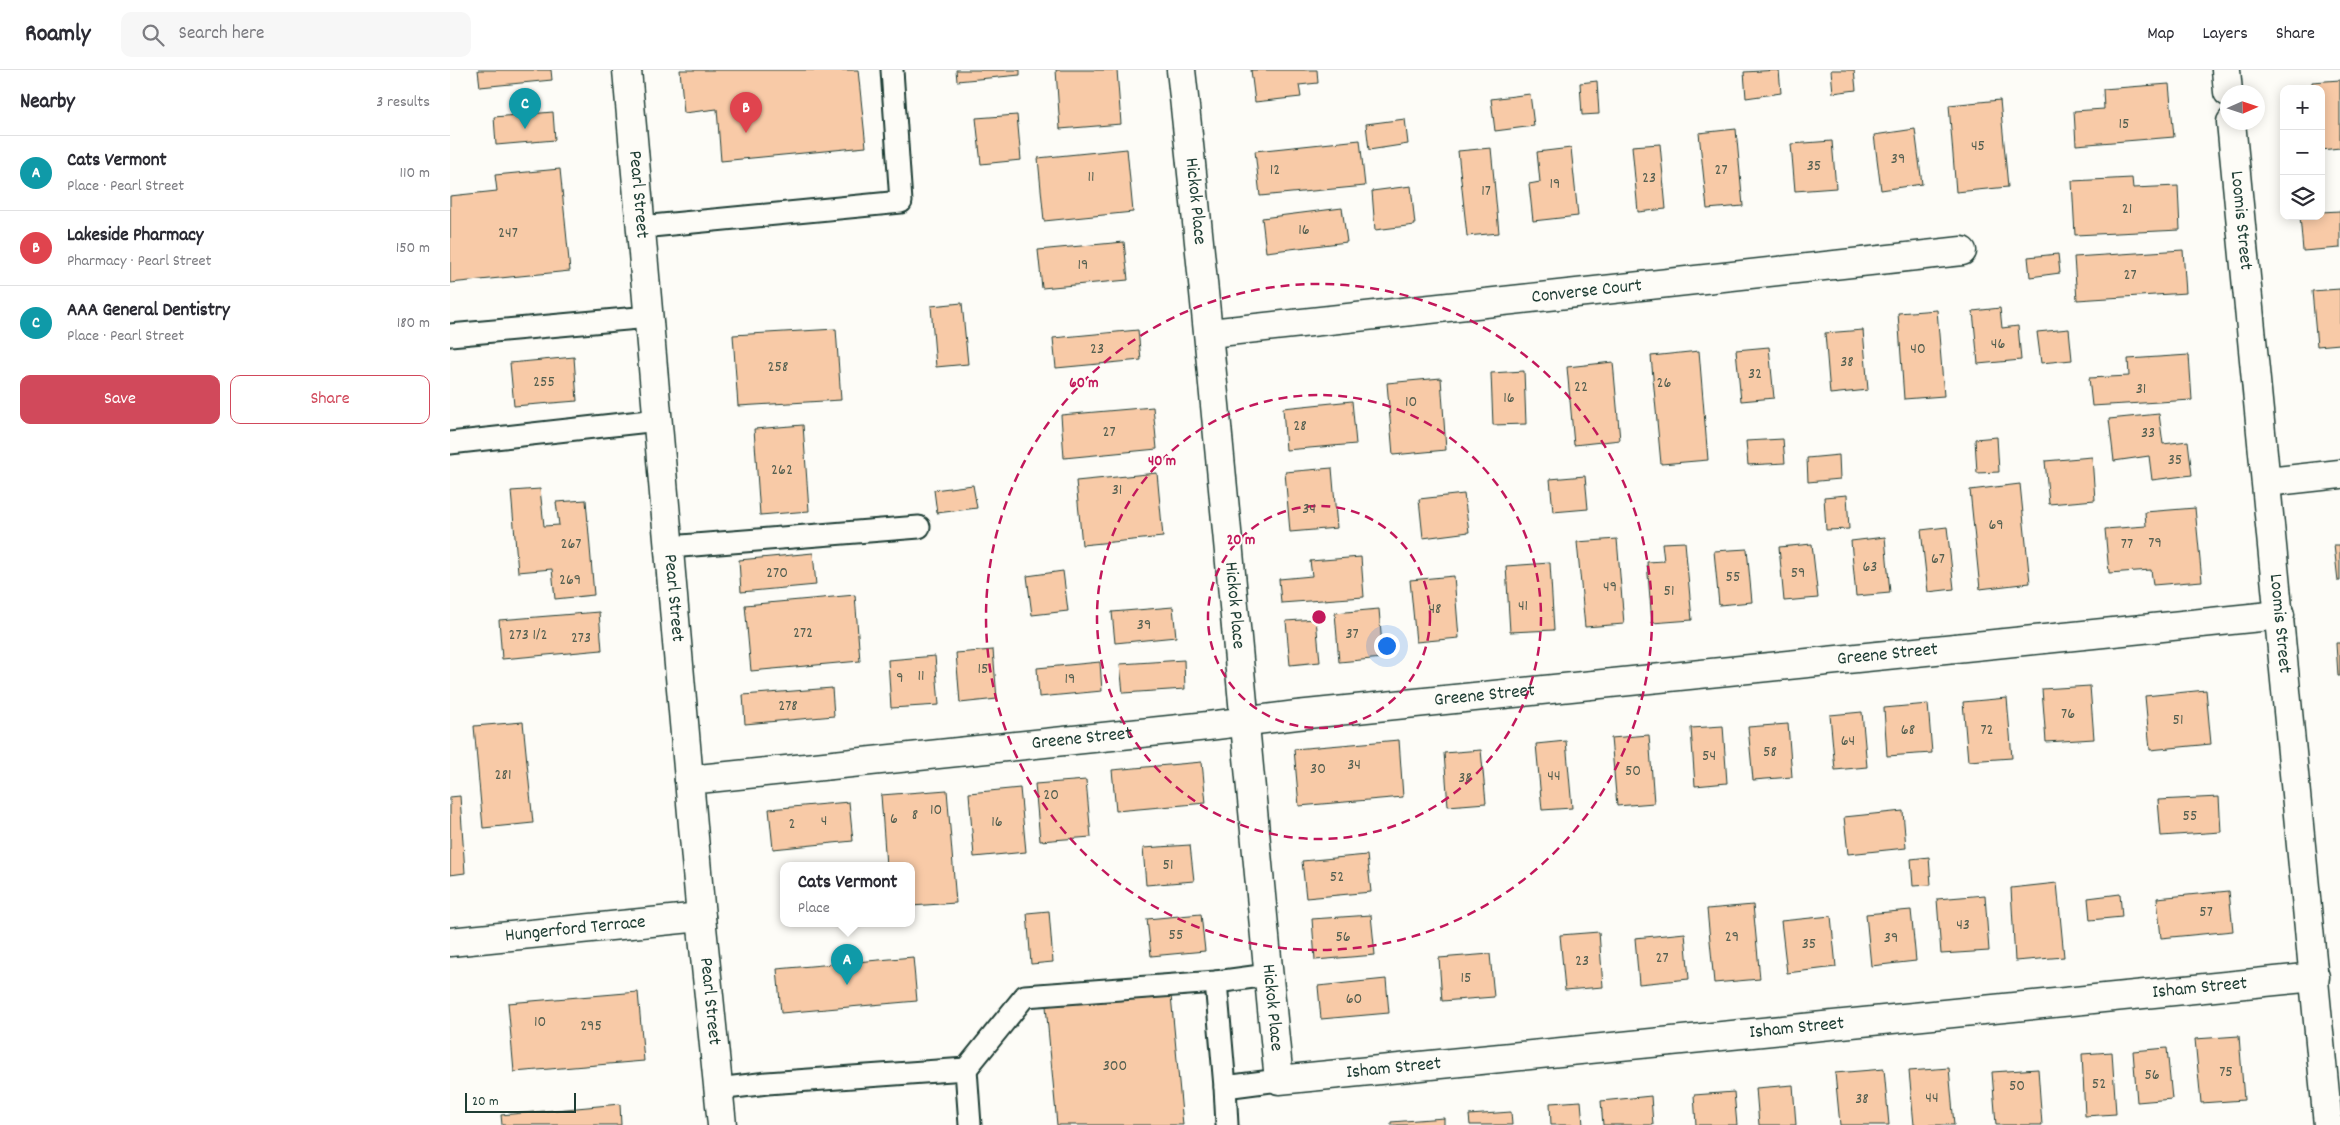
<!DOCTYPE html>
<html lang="en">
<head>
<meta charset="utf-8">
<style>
  body { margin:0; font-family:Dekko,sans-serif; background:#f7f7f7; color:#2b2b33 }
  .controls { position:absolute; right:15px; top:15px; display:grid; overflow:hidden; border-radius:10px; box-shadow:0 2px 12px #0003 }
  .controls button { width:45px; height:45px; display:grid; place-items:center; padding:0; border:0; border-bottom:1px solid #e1e1e2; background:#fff; color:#2b2b33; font:25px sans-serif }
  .compass { position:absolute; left:1770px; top:15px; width:45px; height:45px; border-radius:50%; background:#fff; box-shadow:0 2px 12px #0003; rotate:87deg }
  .scale { position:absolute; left:15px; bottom:12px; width:111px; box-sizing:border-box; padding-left:5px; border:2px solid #1f3d34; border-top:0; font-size:14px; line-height:18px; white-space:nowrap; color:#1f3d34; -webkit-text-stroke:4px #fdfcf7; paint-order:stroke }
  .you { position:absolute; left:936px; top:575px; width:18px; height:18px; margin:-12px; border:4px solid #fff; border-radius:50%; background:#1a73e8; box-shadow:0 0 0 8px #1a73e833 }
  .badge { display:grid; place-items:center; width:32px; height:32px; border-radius:50%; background:#d1495b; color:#fff; font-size:16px; font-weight:700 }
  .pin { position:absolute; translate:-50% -41px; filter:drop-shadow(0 1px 2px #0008) }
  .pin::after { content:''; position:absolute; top:26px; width:18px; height:15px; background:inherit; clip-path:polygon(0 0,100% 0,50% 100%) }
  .popup { position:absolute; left:330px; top:792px; width:135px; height:65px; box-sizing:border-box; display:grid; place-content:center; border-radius:10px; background:#fff; filter:drop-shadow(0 1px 4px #0005); font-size:16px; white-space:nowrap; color:#7c7c81 }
  .popup b { font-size:19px; color:#2b2b33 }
  .popup::after { content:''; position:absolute; left:50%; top:100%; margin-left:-10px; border:10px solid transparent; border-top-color:#fff }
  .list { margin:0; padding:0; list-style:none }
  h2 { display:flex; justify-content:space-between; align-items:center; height:65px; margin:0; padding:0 20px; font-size:21px }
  h2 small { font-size:16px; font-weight:400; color:#7c7c81 }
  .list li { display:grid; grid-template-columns:32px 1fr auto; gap:15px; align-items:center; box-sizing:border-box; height:75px; padding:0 20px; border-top:1px solid #e1e1e2 }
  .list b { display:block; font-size:19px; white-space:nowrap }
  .list p { margin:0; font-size:16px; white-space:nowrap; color:#7c7c81 }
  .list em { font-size:16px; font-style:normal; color:#7c7c81 }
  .actions { display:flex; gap:10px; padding:15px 20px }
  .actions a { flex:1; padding:11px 0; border:1px solid #d1495b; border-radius:10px; text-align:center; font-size:18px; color:#d1495b }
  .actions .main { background:#d1495b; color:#fff }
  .icon { flex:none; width:28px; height:28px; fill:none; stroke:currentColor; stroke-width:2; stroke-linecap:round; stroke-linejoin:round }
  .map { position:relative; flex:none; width:1890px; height:1055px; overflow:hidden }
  header { display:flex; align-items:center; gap:30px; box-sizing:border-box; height:70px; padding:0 25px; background:#fff; border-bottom:1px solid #e1e1e2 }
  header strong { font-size:24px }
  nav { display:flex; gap:28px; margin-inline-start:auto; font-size:18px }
  .search { width:350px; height:45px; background:#f7f7f7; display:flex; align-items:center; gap:12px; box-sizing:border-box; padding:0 18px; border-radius:10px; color:#7c7c81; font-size:19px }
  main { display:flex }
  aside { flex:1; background:#fff }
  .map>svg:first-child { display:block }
  .building { fill:#f8caa7; stroke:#1f3d34 }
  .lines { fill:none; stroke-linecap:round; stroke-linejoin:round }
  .service-casing { stroke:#1f3d34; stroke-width:25 }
  .minor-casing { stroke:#1f3d34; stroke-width:31 }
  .secondary-casing { stroke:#1f3d34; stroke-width:31 }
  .service { stroke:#fdfcf7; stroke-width:21 }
  .minor { stroke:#fdfcf7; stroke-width:28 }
  .secondary { stroke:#fdfcf7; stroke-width:28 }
  .ring { fill:none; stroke:#c2185b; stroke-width:2.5; stroke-dasharray:9 6 }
  .labels { text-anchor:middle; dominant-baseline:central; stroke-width:4; stroke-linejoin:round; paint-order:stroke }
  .number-label { font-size:16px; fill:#556051 }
  .street-label { font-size:19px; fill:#1f3d34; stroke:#fdfcf7 }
  .centre { fill:#c2185b; stroke:#fdfcf7; stroke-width:2.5 }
  .ring-label { font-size:15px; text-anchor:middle; font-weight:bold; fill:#c2185b; stroke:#fdfcf7; stroke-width:4; stroke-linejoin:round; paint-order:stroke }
</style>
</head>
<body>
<header>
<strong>Roamly</strong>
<div class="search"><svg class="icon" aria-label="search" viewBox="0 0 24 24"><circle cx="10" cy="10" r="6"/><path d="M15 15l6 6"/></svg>Search here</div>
<nav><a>Map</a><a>Layers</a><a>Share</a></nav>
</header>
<main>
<aside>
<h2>Nearby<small>3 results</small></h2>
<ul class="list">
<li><span class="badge" style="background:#0f9aa8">A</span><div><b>Cats Vermont</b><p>Place · Pearl Street</p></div><em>110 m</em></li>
<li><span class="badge" style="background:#e0444e">B</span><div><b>Lakeside Pharmacy</b><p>Pharmacy · Pearl Street</p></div><em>150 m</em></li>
<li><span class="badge" style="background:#0f9aa8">C</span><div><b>AAA General Dentistry</b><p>Place · Pearl Street</p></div><em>180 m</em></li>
</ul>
<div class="actions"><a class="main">Save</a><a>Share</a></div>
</aside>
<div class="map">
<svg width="1890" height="1055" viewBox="0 0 1890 1055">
  <rect width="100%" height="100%" fill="#fdfcf7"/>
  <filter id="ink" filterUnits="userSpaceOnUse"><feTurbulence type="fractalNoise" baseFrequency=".02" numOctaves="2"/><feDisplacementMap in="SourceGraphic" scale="10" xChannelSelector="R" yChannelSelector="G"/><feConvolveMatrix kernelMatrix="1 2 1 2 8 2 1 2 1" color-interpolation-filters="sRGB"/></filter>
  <g filter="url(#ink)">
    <g class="building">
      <polygon points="28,0 101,0 102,10 30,17"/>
      <polygon points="230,0 408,0 416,77 271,91 267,39 234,43"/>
      <polygon points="506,0 570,0 570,5 507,11"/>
      <polygon points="606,0 667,0 671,54 610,59"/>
      <polygon points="801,0 867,0 868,13 849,15 851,27 805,32"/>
      <polygon points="1329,0 1331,23 1296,28 1294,2"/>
      <polygon points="1381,0 1404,0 1406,20 1383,23"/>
      <polygon points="1890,10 1890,78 1871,80 1871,19 1862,19 1862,12"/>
      <polygon points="1147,11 1149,44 1132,45 1130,13"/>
      <polygon points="1719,14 1724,67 1626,75 1624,41 1654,39 1653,19"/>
      <polygon points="1080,24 1084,56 1045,61 1041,29"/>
      <polygon points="1550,30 1558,117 1506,122 1499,35"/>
      <polygon points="103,42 105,70 46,75 44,47"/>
      <polygon points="567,45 571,90 531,94 526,48"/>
      <polygon points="955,49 958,74 919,80 916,54"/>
      <polygon points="1286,59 1293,136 1257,139 1249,63"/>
      <polygon points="1465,59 1472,114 1431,120 1424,65"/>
      <polygon points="910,70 915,116 810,126 805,81"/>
      <polygon points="1382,71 1386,118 1345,121 1341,74"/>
      <polygon points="1210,74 1216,139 1188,142 1182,76"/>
      <polygon points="1041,78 1049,163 1017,166 1008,81"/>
      <polygon points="1121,78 1128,146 1083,151 1079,114 1090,112 1087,82"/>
      <polygon points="677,79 683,142 594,151 588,88"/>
      <polygon points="110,99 120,201 0,213 0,126 47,121 45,105"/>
      <polygon points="1682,108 1683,118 1728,116 1730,160 1625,165 1622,111"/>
      <polygon points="961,116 965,155 925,160 922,121"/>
      <polygon points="892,138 897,172 816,182 812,148"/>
      <polygon points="1890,141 1890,178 1853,181 1850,146 1871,146 1871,142"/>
      <polygon points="674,172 678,210 592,218 588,180"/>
      <polygon points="1733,180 1736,223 1627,230 1624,187"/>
      <polygon points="1608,184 1610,203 1580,207 1578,187"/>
      <polygon points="1890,219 1890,274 1867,276 1862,221"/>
      <polygon points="512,233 518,294 486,297 481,236"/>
      <polygon points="1550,238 1552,258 1568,256 1571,290 1528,294 1523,241"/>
      <polygon points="1487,240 1494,326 1454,329 1448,243"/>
      <polygon points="386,259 391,330 288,336 283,265"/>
      <polygon points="1619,259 1622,290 1591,293 1587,262"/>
      <polygon points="688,260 691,290 606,298 603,268"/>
      <polygon points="1413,260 1418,320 1380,324 1375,263"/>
      <polygon points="1319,277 1324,328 1291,331 1286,280"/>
      <polygon points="1249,281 1258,390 1211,394 1201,286"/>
      <polygon points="1739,285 1742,330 1642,336 1639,308 1679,306 1678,289"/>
      <polygon points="124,287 127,331 64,336 60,293"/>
      <polygon points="1163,292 1170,370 1124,375 1117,297"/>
      <polygon points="1074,301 1076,354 1043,355 1041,303"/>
      <polygon points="991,308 996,380 943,385 937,313"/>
      <polygon points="902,331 906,374 836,380 833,338"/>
      <polygon points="703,337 707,379 614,388 611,345"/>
      <polygon points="1709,344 1713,374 1738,371 1742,405 1702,410 1699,386 1664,391 1659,349"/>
      <polygon points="353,355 359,441 310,445 304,359"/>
      <polygon points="1547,367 1549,402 1527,403 1525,369"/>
      <polygon points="1333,369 1335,393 1298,395 1296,371"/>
      <polygon points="1389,385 1390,409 1358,412 1357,388"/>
      <polygon points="1642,387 1645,430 1599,434 1595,391"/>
      <polygon points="882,398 887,458 840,462 835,402"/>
      <polygon points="707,403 713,467 632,475 626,411"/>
      <polygon points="1135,406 1138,439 1103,442 1100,409"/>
      <polygon points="1570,414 1580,513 1530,519 1520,420"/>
      <polygon points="523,415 527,438 487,443 484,420"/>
      <polygon points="90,419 94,456 109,455 106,432 136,430 144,525 105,529 102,499 68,502 61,421"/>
      <polygon points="1014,424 1019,462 973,468 969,429"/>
      <polygon points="1397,425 1399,459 1376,460 1374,427"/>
      <polygon points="1745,438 1752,511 1703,515 1701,500 1659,503 1655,459 1696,456 1695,442"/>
      <polygon points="1497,457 1504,519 1478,522 1471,460"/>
      <polygon points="1435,467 1440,523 1406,526 1401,471"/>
      <polygon points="1167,469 1174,554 1135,557 1127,472"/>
      <polygon points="1235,472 1242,550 1202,553 1197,492 1214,491 1212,473"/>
      <polygon points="1362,474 1368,528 1334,531 1329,477"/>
      <polygon points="1884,475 1890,475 1890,511 1888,511"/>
      <polygon points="1297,479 1302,532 1269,535 1264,481"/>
      <polygon points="363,483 366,515 291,522 289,490"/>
      <polygon points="911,487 914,527 831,533 829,509 862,506 860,491"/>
      <polygon points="1100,493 1104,560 1060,562 1056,496"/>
      <polygon points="613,501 618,541 582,545 577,506"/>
      <polygon points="1004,506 1009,568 966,572 960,510"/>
      <polygon points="405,525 410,591 301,601 295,535"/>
      <polygon points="723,537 726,567 665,573 662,542"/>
      <polygon points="929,539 933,588 889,592 885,543"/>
      <polygon points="149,542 152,580 52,589 49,550"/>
      <polygon points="866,549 870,592 840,595 836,551"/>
      <polygon points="1886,573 1890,573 1890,606 1888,606"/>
      <polygon points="543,580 547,629 510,633 506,583"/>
      <polygon points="485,586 489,635 441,638 438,590"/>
      <polygon points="734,590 735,619 673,623 670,594"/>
      <polygon points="650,592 652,621 589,627 587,598"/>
      <polygon points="1640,616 1644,669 1596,672 1592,619"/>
      <polygon points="382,618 384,646 295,654 293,625"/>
      <polygon points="1756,620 1761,674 1700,680 1695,626"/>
      <polygon points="1557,628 1562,688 1518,691 1513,632"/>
      <polygon points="1478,634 1482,683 1437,686 1434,638"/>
      <polygon points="1412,642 1417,697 1385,700 1380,645"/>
      <polygon points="73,652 83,753 33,758 24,656"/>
      <polygon points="1338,654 1342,707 1303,710 1298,657"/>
      <polygon points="1273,656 1277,713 1245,716 1241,658"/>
      <polygon points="1199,665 1204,733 1167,736 1161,668"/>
      <polygon points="949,670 953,727 849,736 844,679"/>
      <polygon points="1116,671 1122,738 1092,740 1086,674"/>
      <polygon points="1031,680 1036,733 998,736 994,683"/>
      <polygon points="752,692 756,733 666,741 662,700"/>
      <polygon points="636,710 641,767 590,771 585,714"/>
      <polygon points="570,718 576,782 524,787 519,723"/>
      <polygon points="497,720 506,833 461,836 461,796 436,796 431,725"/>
      <polygon points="10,726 15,803 0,805 0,727"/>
      <polygon points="1769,727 1771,762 1711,766 1708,730"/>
      <polygon points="399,732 403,771 323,779 319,739"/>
      <polygon points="1453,741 1456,778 1398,784 1394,747"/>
      <polygon points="740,775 744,811 696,815 693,778"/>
      <polygon points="917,785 921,822 856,828 852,791"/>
      <polygon points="1479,787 1481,815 1463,816 1461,789"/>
      <polygon points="333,805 333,837 330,806"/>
      <polygon points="1607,813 1614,887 1565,891 1561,818"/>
      <polygon points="1779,821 1783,861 1711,868 1707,828"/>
      <polygon points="1670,824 1672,847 1640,850 1638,828"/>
      <polygon points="1535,825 1539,881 1491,884 1487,829"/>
      <polygon points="1303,835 1310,909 1264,913 1257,839"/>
      <polygon points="1461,840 1466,891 1421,896 1416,844"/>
      <polygon points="599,841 603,892 581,894 577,843"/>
      <polygon points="751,844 755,881 701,886 697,849"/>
      <polygon points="921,845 925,885 865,890 862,849"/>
      <polygon points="1381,846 1386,897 1337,903 1331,851"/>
      <polygon points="1149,862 1153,917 1115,920 1110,865"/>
      <polygon points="1235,863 1239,909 1189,914 1185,868"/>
      <polygon points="1040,884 1044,927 992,931 989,888"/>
      <polygon points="463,887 467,931 331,943 327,899"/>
      <polygon points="936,909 939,943 871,949 868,916"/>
      <polygon points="188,922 194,991 64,1002 58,933"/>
      <polygon points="721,925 733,1055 607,1055 596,936"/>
      <polygon points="1789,966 1794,1030 1751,1033 1745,969"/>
      <polygon points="1717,978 1722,1029 1687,1032 1683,981"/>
      <polygon points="1662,982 1666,1044 1635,1046 1632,984"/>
      <polygon points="1499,998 1504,1055 1464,1055 1459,1001"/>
      <polygon points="1434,999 1439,1055 1390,1055 1385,1003"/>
      <polygon points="1588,999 1592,1055 1546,1055 1542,1002"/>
      <polygon points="1343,1015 1346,1055 1309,1055 1306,1018"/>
      <polygon points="1284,1022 1287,1055 1246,1055 1244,1025"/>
      <polygon points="1201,1026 1203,1055 1153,1055 1151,1031"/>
      <polygon points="1131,1031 1133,1055 1101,1055 1100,1033"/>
      <polygon points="170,1034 171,1055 52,1055 51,1045"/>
      <polygon points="1061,1042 1062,1055 1020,1055 1019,1045"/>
      <polygon points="994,1048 994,1055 941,1055 941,1052"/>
    </g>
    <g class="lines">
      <g class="service-casing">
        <g id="service">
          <polyline points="191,157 451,132 442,0"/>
          <polyline points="0,265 199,247"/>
          <polyline points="0,373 208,350"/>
          <polyline points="219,477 469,457"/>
          <polyline points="766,912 775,1017 829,1010"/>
          <polyline points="516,999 575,926 766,912 818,905"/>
          <polyline points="775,1017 777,1055"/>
          <polyline points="268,1019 317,1013 516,999 520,1055"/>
        </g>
      </g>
      <g class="minor-casing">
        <g id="minor">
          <path id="s1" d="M731 0C768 336 795 673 829 1010L1865 907"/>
          <polyline points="1776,0 1778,22"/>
          <path id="s2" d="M1781 52 1878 1055"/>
          <path id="s3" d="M760 263 1512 181"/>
          <polyline points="1817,412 1890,404"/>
          <path id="s4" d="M239 710 758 656 847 645 1830 545"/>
          <path id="s5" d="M0 872 251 847"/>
        </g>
      </g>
      <g class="secondary-casing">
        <g id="secondary">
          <path id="s6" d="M177 0 251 847 272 1055"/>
        </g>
      </g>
      <use href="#service" class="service"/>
      <use href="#minor" class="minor"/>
      <use href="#secondary" class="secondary"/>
    </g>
  </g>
  <g class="ring">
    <circle cx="869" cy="547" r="111"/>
    <circle cx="869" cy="547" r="222"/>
    <circle cx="869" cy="547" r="333"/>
  </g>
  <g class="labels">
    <g class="number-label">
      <text x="1674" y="54">15</text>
      <text x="1528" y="76">45</text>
      <text x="1448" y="89">39</text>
      <text x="1364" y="96">35</text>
      <text x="825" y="100">12</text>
      <text x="1271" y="100">27</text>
      <text x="641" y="107">11</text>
      <text x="1199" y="108">23</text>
      <text x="1105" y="114">19</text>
      <text x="1036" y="121">17</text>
      <text x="1677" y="139">21</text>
      <text x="854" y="160">16</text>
      <text x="58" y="163">247</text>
      <text x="633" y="195">19</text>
      <text x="1680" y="205">27</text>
      <text x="1548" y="274">46</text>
      <text x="647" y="279">23</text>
      <text x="1468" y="279">40</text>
      <text x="1397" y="292">38</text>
      <text x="328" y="297">258</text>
      <text x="1305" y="304">32</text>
      <text x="94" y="312">255</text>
      <text x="1214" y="313">26</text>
      <text x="1131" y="317">22</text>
      <text x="1691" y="319">31</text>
      <text x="1059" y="328">16</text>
      <text x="961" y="332">10</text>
      <text x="850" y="356">28</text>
      <text x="659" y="362">27</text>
      <text x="1698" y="363">33</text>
      <text x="1725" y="390">35</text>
      <text x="332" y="400">262</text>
      <text x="667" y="420">31</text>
      <text x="859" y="439">34</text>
      <text x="1546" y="455">69</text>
      <text x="1705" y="473">79</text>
      <text x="121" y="474">267</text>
      <text x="1677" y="474">77</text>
      <text x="1488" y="489">67</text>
      <text x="1420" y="497">63</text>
      <text x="327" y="503">270</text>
      <text x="1348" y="503">59</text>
      <text x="1283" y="507">55</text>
      <text x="120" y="510">269</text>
      <text x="1160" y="517">49</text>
      <text x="1219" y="521">51</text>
      <text x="1073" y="536">41</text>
      <text x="985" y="539">48</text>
      <text x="694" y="555">39</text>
      <text x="353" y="563">272</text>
      <text x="902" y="564">37</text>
      <text x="78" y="565">273 1/2</text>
      <text x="131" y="568">273</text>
      <text x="533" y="599">15</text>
      <text x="471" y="606">11</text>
      <text x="450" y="608">9</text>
      <text x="620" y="609">19</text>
      <text x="338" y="636">278</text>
      <text x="1618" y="644">76</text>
      <text x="1728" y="650">51</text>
      <text x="1458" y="660">68</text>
      <text x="1537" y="660">72</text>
      <text x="1398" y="671">64</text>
      <text x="1320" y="682">58</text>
      <text x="1259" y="686">54</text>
      <text x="904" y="695">34</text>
      <text x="868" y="699">30</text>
      <text x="1183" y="701">50</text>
      <text x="53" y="705">281</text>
      <text x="1104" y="706">44</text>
      <text x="1015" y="708">38</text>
      <text x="601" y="725">20</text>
      <text x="486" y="740">10</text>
      <text x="465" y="745">8</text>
      <text x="1740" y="746">55</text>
      <text x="444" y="749">6</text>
      <text x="374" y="751">4</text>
      <text x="547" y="752">16</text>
      <text x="342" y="754">2</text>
      <text x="718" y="795">51</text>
      <text x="887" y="807">52</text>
      <text x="1756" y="842">57</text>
      <text x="1513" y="855">43</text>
      <text x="726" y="865">55</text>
      <text x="893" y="867">56</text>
      <text x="1282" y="867">29</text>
      <text x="1441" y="868">39</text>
      <text x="1359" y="874">35</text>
      <text x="1212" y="888">27</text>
      <text x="1132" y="891">23</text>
      <text x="1016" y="908">15</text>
      <text x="904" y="929">60</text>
      <text x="90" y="952">10</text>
      <text x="141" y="956">295</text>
      <text x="665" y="996">300</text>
      <text x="1776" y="1002">75</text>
      <text x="1702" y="1005">56</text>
      <text x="1649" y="1014">52</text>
      <text x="1567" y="1016">50</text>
      <text x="1482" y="1028">44</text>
      <text x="1412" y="1029">38</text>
    </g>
    <g class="street-label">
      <text stroke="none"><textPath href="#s6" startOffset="125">Pearl Street</textPath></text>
      <text stroke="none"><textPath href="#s1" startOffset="132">Hickok Place</textPath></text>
      <text stroke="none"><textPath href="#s2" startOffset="99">Loomis Street</textPath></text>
      <text stroke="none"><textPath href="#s3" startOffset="379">Converse Court</textPath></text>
      <text stroke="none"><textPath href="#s6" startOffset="530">Pearl Street</textPath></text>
      <text stroke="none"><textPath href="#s1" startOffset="538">Hickok Place</textPath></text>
      <text stroke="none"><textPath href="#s2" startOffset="504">Loomis Street</textPath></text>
      <text stroke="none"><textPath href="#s4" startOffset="1205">Greene Street</textPath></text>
      <text stroke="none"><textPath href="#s4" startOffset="800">Greene Street</textPath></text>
      <text stroke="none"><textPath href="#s4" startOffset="395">Greene Street</textPath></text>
      <text stroke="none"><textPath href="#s5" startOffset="126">Hungerford Terrace</textPath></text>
      <text stroke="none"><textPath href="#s1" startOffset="1940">Isham Street</textPath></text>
      <text stroke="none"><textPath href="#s6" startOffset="935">Pearl Street</textPath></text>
      <text stroke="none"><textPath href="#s1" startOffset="942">Hickok Place</textPath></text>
      <text stroke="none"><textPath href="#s1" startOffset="1535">Isham Street</textPath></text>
      <text stroke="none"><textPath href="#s1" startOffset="1130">Isham Street</textPath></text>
    </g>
  </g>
  <circle cx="869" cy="547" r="8" class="centre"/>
  <g class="ring-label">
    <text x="634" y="317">60 m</text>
    <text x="712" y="395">40 m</text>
    <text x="791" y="474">20 m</text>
  </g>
</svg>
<div class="controls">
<button>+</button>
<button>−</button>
<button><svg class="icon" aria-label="layers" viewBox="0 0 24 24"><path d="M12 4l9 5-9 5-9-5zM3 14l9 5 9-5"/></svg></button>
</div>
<svg class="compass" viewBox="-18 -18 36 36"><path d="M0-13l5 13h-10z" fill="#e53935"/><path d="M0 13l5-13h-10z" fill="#7c7c81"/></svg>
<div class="scale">20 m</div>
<div class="you"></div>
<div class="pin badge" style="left:397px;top:915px;background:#0f9aa8">A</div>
<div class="popup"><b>Cats Vermont</b>Place</div>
<div class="pin badge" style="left:296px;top:63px;background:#e0444e">B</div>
<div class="pin badge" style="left:75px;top:59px;background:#0f9aa8">C</div>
</div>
</main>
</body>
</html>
